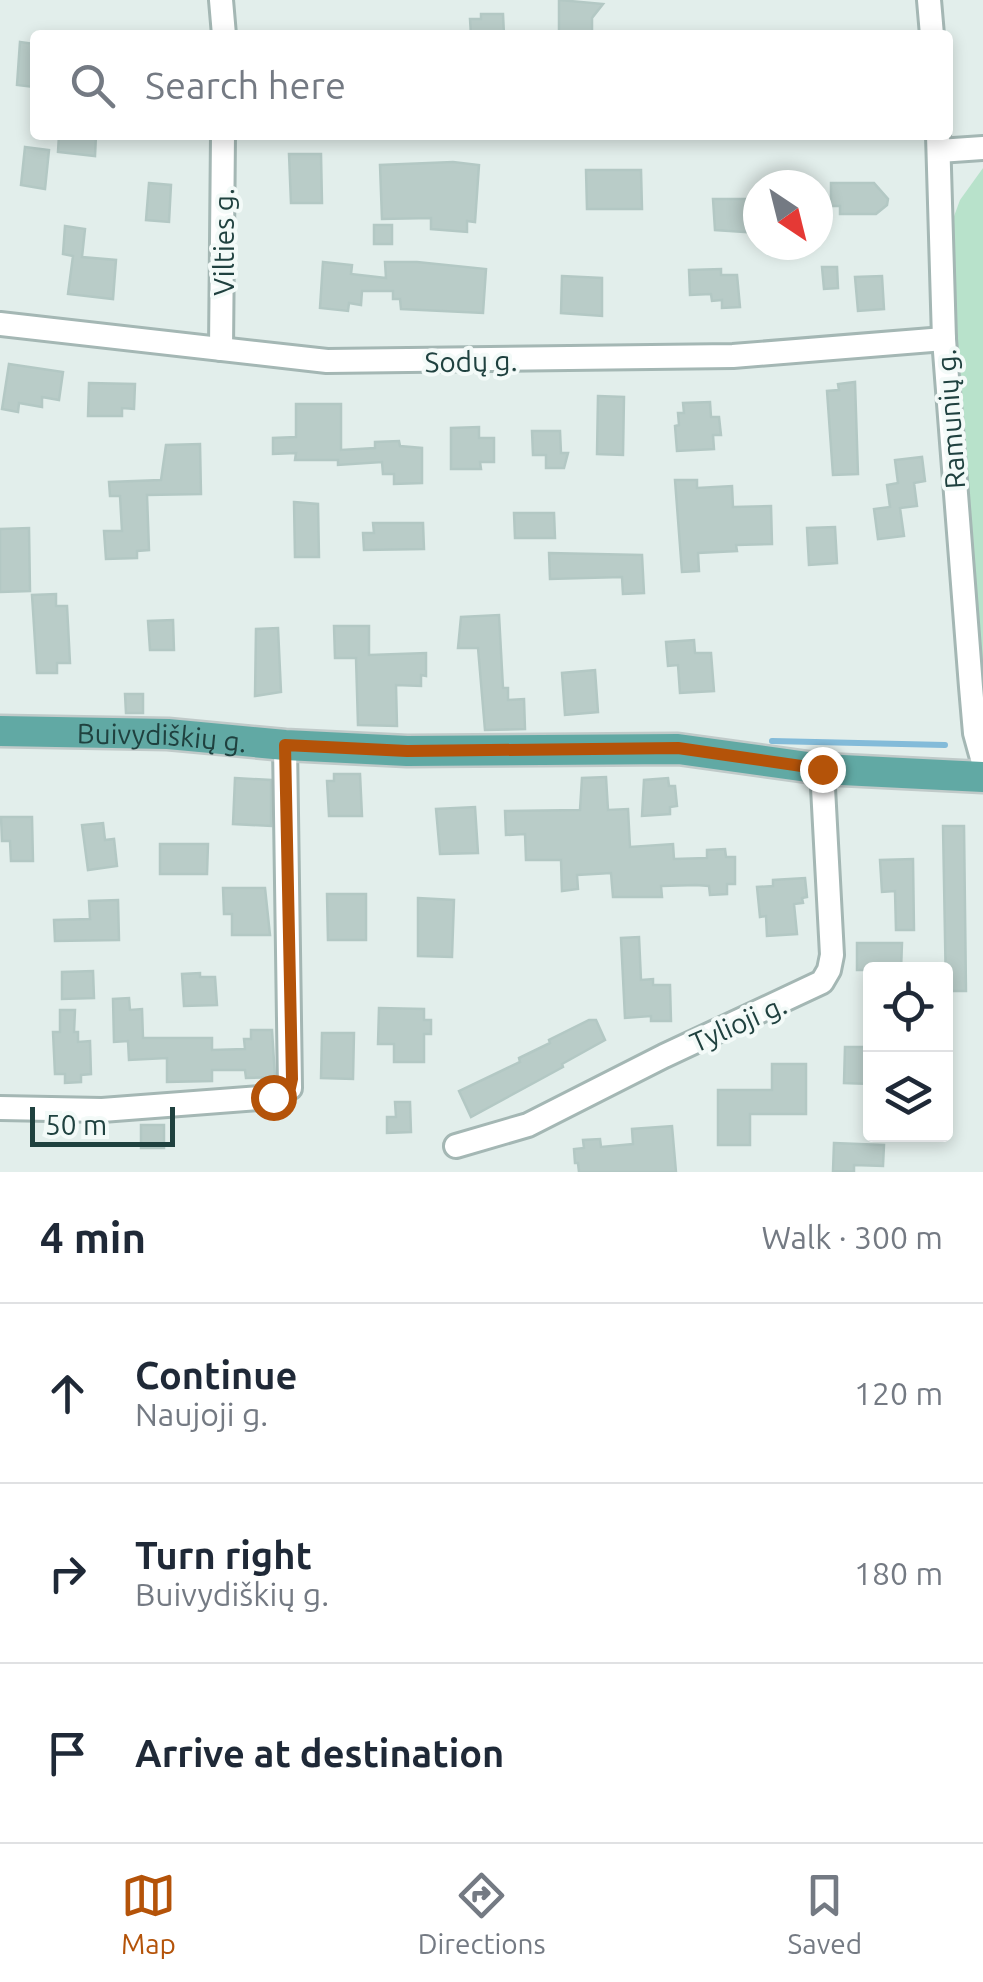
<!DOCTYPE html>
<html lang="en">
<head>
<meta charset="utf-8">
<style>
  body { margin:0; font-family:Ubuntu,sans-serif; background:#f6f6f7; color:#1f2937 }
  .controls { position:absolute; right:30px; bottom:30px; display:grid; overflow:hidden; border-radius:10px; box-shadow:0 5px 15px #0003 }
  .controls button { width:90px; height:90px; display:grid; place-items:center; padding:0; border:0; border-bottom:2px solid #e0e1e3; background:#fff; color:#1f2937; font:50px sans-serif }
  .compass { position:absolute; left:743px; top:170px; width:90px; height:90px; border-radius:50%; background:#fff; box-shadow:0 5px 15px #0003; rotate:145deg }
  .scale { position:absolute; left:30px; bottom:25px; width:145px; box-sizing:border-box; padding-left:10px; border:5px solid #1f413f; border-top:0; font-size:28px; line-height:35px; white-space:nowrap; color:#1f413f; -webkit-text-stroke:8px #f3faf8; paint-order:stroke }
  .stop { position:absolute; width:30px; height:30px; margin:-22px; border:8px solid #b45309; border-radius:50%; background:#fff }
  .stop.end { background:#b45309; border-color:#fff; box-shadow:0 2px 10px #0008 }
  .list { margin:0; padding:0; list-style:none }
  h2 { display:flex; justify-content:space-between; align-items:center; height:130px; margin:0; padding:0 40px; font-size:42px }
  h2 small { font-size:32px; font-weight:400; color:#747a83 }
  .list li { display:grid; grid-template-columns:65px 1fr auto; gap:30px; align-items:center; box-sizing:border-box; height:180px; padding:0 40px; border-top:2px solid #e0e1e3 }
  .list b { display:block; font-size:38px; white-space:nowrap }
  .list p { margin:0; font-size:32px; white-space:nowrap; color:#747a83 }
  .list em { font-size:32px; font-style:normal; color:#747a83 }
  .icon { flex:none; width:55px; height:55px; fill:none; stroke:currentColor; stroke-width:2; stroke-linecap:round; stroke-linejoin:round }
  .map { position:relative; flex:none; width:983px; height:1172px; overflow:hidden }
  .search { position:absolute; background:#fff; box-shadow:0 5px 15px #0003; left:30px; right:30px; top:30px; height:110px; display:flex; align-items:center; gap:25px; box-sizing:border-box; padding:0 35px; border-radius:10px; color:#747a83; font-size:38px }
  .sheet { height:670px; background:#fff }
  nav { display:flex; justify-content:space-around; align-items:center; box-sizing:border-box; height:140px; border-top:2px solid #e0e1e3; background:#fff; font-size:28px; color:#747a83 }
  nav a { display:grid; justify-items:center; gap:5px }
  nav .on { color:#b45309 }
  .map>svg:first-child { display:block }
  .green { fill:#b8e2cb }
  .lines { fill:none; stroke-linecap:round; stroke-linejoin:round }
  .stream { stroke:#83bbd9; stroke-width:6 }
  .building { fill:#b9ccc8; stroke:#b3c8c4; stroke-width:2.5 }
  .minor-casing { stroke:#a4b7b4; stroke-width:28 }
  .major-casing { stroke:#c0cac9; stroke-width:35 }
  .minor { stroke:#fff; stroke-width:22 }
  .major { stroke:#61a9a4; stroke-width:30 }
  .route { stroke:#b45309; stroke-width:12 }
  .labels { text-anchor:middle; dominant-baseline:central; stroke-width:8; stroke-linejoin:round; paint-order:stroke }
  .street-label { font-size:28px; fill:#1f413f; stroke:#f3faf8 }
</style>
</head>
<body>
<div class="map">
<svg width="983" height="1172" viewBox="0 0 983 1172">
  <rect width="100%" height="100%" fill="#e2eeeb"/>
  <polygon class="green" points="983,168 983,699 968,530 950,227 960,200"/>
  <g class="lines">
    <polyline class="stream" points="772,741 945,745"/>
  </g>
  <g class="building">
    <polygon points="559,0 603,4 592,18 592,35 559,35"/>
    <polygon points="481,14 503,14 504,35 471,35 470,19 481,19"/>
    <polygon points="20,42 35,44 35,87 17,85"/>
    <polygon points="59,135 96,135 95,156 58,152"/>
    <polygon points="25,147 49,150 45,189 21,185"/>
    <polygon points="289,154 321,154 322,203 291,203"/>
    <polygon points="453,162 479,165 475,222 467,221 467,232 431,229 431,218 382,219 380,165"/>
    <polygon points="586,170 641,170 642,209 587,209"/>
    <polygon points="149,183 171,185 169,222 146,220"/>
    <polygon points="831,183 874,183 888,199 887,205 876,214 840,214 840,206 831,206"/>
    <polygon points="713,199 757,199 758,233 715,230"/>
    <rect x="374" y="225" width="18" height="19"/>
    <polygon points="65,226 85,229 82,257 116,260 113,299 68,294 73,256 63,254"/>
    <polygon points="323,262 352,265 351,274 386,278 385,262 417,262 486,269 483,313 401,309 400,299 393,299 393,291 362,291 361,305 349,303 348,311 320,308"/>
    <polygon points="822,267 837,267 838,288 824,289"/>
    <polygon points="721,269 721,275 737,275 740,307 722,308 722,300 712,301 711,294 690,295 689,270"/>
    <polygon points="562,276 602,278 602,316 561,313"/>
    <polygon points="882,276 884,309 858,311 855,277"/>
    <polygon points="9,364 63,372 59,400 42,397 42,407 19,403 18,412 2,409"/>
    <polygon points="855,382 858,474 833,475 827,391 839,390 838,384"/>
    <polygon points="89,383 135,384 134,409 122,408 122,416 88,416"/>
    <polygon points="598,396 624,397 623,455 597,454"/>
    <polygon points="710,402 711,417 719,417 721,435 713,435 714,449 677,451 675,426 679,425 678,413 684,413 683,403"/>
    <polygon points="296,404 341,404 341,450 375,448 375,442 399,441 400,446 422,448 422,483 394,484 394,474 383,474 382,462 338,465 338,460 295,460 296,453 273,454 273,438 296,437"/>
    <polygon points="479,427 479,438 494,438 494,462 480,462 481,469 451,469 451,428"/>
    <polygon points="532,431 560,431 561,453 568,453 564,468 546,468 546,455 533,455"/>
    <polygon points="200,444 201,494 147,495 149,550 137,551 137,558 106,559 104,531 122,531 120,496 110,496 109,482 161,480 166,445"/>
    <polygon points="922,457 925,481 914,483 917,506 900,508 904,536 878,539 874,509 890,507 887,485 898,483 895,460"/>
    <polygon points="675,480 697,480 697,488 732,486 733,507 771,506 772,544 736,545 737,551 698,553 699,571 682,572"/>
    <polygon points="294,502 318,504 319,557 295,557"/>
    <polygon points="514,513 554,513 555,538 515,538"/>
    <polygon points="373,523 423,523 424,549 364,550 363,533 374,533"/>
    <polygon points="835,527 837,563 809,565 807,528"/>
    <polygon points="29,528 30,591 0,592 0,529"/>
    <polygon points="549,553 642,555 644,593 623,594 622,577 550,579"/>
    <polygon points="56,594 56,606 67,606 70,663 57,663 57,673 37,673 32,595"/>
    <polygon points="499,615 503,688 508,688 508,700 524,699 525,729 485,730 478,648 458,648 461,617"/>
    <polygon points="173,620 174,650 150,650 148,621"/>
    <polygon points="334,626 369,626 369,655 426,653 426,676 421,675 421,686 396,685 397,726 358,725 356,658 335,658"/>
    <polygon points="278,628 281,692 255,696 256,629"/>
    <polygon points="694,640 695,653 711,653 714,691 680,693 678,665 668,666 666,642"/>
    <polygon points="595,670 598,712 565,715 562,673"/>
    <polygon points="125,694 143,694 143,713 126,713"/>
    <polygon points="334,774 360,774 362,816 329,816 327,781 334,781"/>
    <polygon points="606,777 608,810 628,809 630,847 673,844 674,859 707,858 707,850 725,849 726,857 735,857 735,884 727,884 727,894 710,895 709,886 696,885 661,886 662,897 613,897 611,873 577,875 578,889 562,891 561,860 526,860 525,834 506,835 505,811 580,810 582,778"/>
    <polygon points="235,778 271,780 271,826 233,824"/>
    <polygon points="668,778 669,786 675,786 677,806 670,807 670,814 642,816 644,780"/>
    <polygon points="475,807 478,853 440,854 436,809"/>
    <polygon points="1,817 32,817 33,861 11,861 10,841 2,841"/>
    <polygon points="103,823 105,840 114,839 117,866 88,870 82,825"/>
    <polygon points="943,826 964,826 966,991 946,991"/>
    <polygon points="160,844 208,844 207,874 160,874"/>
    <polygon points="913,859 914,930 896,930 895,891 882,892 880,860"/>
    <polygon points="805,878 807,897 802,898 803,903 794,904 797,934 767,936 766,916 760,917 757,887 773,886 773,880"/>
    <polygon points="223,888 265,888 270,935 232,935 232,914 224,914"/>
    <polygon points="327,894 366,894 366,940 328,940"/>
    <polygon points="418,898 454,900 452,957 418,956"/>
    <polygon points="118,900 119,940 55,941 54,920 90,919 89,901"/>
    <polygon points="639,937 641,980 653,979 653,985 670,985 671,1021 651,1021 651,1016 625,1018 621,938"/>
    <polygon points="857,943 902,943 901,970 857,970"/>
    <polygon points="93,971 94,998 62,999 62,972"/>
    <polygon points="200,973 200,977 215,977 217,1005 184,1006 182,974"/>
    <polygon points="129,998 130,1010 142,1009 143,1038 212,1038 212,1050 245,1049 244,1039 251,1039 251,1030 272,1030 275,1077 246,1078 245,1070 212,1070 212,1081 167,1082 167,1058 129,1060 128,1041 114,1042 113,999"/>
    <polygon points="379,1008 424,1009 424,1020 431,1020 431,1034 424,1034 424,1062 394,1062 394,1044 378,1044"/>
    <polygon points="60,1010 75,1010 74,1032 78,1032 78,1042 90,1041 91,1074 81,1075 81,1082 65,1083 65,1074 55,1074 53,1032 60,1032"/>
    <polygon points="589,1020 596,1020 605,1040 562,1064 563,1067 471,1117 459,1091 520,1062 519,1058 550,1043 549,1040"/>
    <polygon points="322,1033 354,1033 353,1079 321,1078"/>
    <polygon points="845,1047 870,1047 870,1084 844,1083"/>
    <polygon points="772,1064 806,1064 806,1114 750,1114 750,1145 718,1145 718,1090 772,1090"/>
    <polygon points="395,1102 410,1102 411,1132 387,1133 387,1117 396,1117"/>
    <rect x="141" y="1125" width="23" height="23"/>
    <polygon points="672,1126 676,1172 579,1172 578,1163 575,1163 574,1149 584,1148 583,1140 600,1139 601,1147 633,1144 632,1129"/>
    <polygon points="834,1143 884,1145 883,1166 854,1165 854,1172 833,1171"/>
  </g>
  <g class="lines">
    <g class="minor-casing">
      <g id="minor">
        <polyline points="221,0 224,35"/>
        <polyline points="929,0 932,35"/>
        <polyline points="938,135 944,339 971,687 975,733 983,762"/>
        <polyline points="939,151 983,148"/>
        <polyline points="0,324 327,361 733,356 944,339"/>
        <polyline points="221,349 223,135"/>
        <polyline points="0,1108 102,1110 273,1097 290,1088 285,745"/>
        <polyline points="456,1146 528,1125 664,1056 822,982 829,970 832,955 822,769"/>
      </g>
    </g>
    <g class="major-casing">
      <g id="major">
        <path id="s1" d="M0 731 168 734 285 745 407 751 678 749 822 769 983 777"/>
      </g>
    </g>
    <use href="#minor" class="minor"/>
    <use href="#major" class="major"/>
  </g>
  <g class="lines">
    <polyline class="route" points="273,1097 290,1088 292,1079 285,745 407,751 678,748 822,769"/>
  </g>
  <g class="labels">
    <g class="street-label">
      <text transform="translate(223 242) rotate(-90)">Vilties g.</text>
      <text transform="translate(471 361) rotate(-1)">Sodų g.</text>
      <text transform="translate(950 419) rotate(-94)">Ramunių g.</text>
      <text stroke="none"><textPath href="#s1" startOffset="162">Buivydiškių g.</textPath></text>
      <text transform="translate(738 1023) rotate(-24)">Tylioji g.</text>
    </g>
  </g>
</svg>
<div class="controls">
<button><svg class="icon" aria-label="locate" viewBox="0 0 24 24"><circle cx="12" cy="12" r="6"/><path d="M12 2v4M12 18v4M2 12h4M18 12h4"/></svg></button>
<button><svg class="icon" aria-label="layers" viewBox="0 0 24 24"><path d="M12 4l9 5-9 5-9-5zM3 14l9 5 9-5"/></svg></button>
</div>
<svg class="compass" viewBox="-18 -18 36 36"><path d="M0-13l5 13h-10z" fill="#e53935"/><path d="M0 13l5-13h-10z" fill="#747a83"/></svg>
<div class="scale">50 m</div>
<div class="stop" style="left:273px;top:1097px"></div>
<div class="stop end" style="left:822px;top:769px"></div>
<div class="search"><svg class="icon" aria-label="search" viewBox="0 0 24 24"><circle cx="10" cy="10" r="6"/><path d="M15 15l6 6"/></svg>Search here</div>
</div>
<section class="sheet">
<h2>4 min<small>Walk · 300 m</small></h2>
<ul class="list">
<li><svg class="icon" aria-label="ahead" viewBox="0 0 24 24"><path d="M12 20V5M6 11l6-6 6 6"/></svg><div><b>Continue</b><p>Naujoji g.</p></div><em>120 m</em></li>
<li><svg class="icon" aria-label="right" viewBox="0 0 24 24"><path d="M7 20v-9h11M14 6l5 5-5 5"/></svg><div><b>Turn right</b><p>Buivydiškių g.</p></div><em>180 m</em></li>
<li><svg class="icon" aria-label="arrive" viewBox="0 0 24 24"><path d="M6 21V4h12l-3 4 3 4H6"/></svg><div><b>Arrive at destination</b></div></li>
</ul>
</section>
<nav>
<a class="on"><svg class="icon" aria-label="map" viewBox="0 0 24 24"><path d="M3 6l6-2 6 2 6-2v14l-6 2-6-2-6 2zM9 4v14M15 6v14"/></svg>Map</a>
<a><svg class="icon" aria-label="directions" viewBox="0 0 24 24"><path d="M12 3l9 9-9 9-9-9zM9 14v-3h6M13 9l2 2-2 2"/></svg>Directions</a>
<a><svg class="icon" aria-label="saved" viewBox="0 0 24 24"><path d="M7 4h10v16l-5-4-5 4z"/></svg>Saved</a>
</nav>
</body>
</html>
